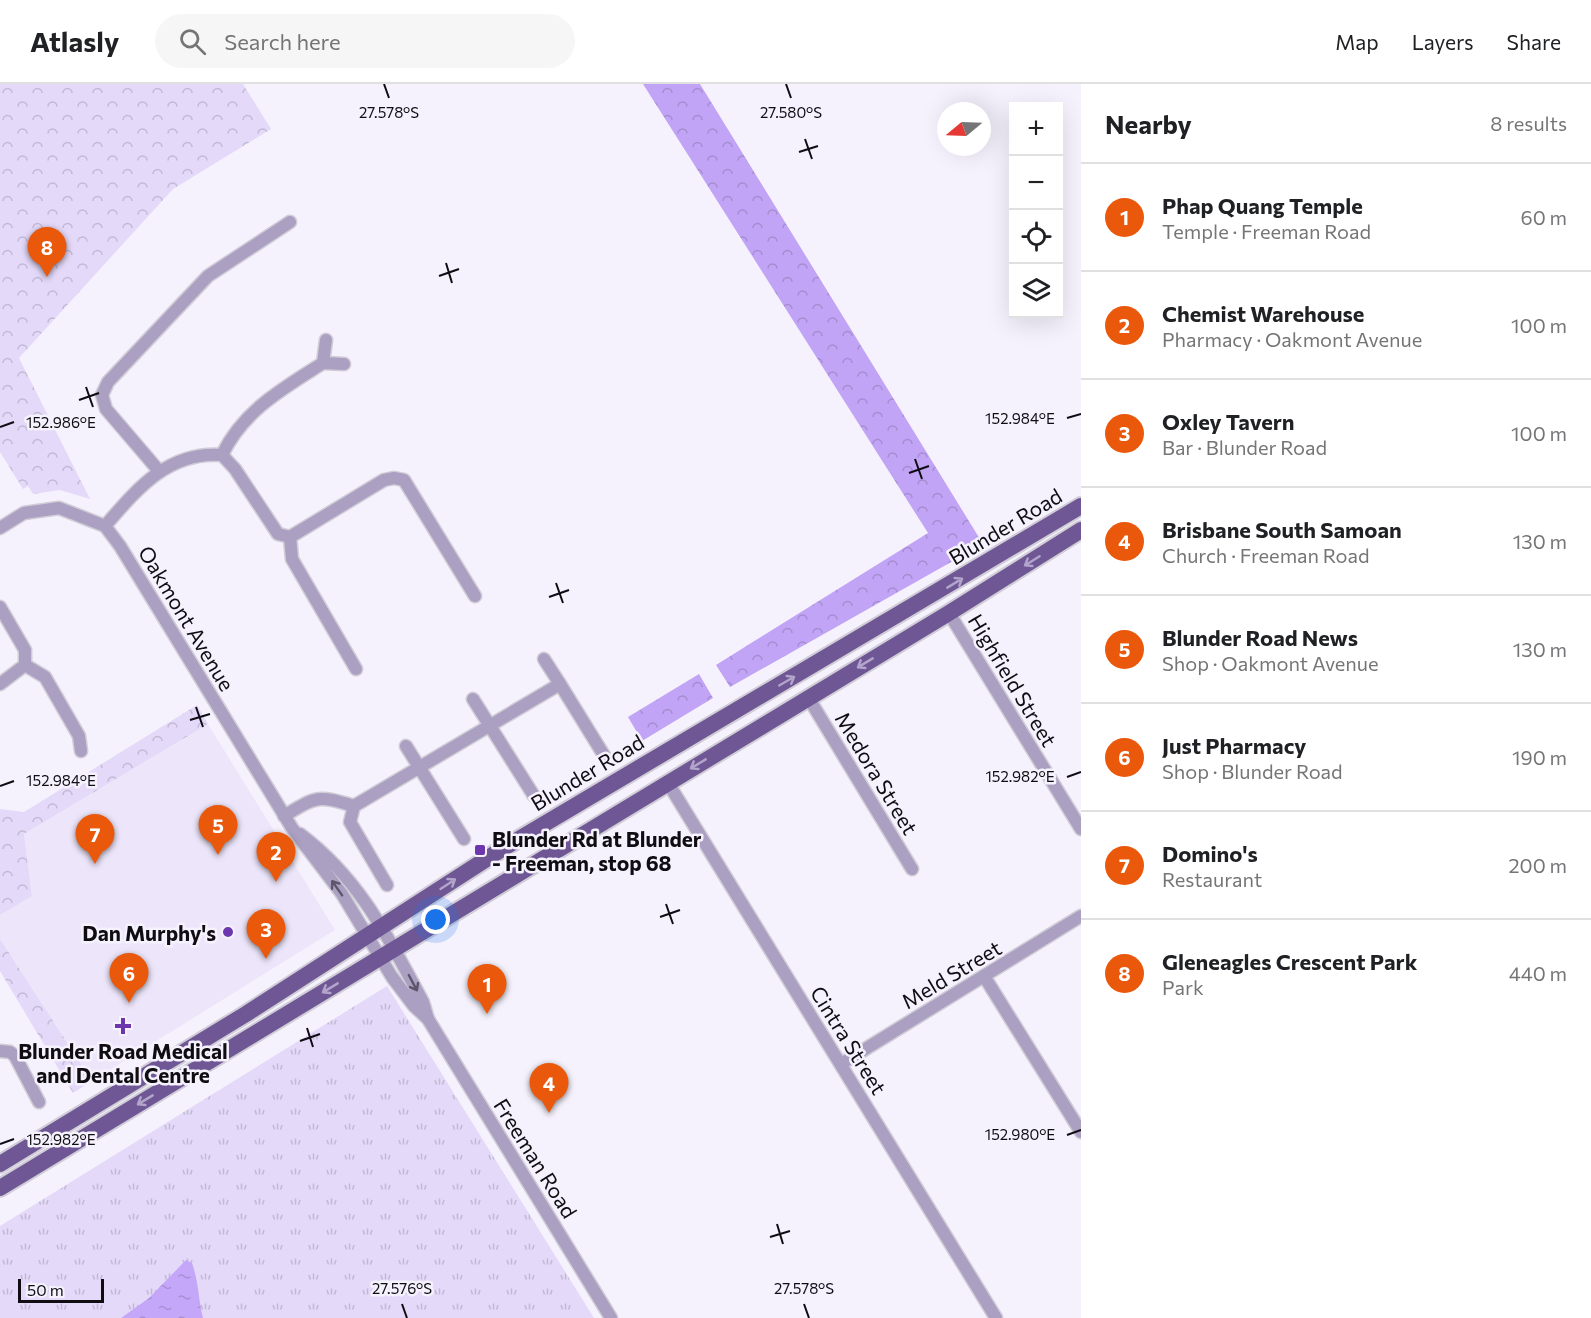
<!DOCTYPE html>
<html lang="en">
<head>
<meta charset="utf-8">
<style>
  body { margin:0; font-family:Commissioner,sans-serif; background:#f6f6f6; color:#202124 }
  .controls { position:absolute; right:18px; top:18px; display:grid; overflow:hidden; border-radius:0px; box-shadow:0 6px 24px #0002 }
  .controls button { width:54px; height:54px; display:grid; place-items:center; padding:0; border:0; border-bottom:2px solid #e0e0e0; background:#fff; color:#202124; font:30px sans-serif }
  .compass { position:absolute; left:937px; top:18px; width:54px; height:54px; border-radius:50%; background:#fff; box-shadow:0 6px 24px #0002; rotate:251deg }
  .scale { position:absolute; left:18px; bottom:15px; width:86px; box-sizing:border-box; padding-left:6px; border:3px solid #0f0d12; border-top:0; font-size:16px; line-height:21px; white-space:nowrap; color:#0f0d12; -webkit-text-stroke:4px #f5f2fd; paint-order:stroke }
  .you { position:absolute; left:436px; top:836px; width:21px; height:21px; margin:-15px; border:4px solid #fff; border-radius:50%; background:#1a73e8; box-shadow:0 0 0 9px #1a73e833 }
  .badge { display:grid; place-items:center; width:39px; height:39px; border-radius:50%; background:#ea580c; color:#fff; font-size:20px; font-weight:700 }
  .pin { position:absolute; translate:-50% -50px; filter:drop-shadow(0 2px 3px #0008) }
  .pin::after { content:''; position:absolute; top:32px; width:21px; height:18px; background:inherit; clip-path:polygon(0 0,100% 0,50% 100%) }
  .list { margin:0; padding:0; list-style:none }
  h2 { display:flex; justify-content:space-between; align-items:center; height:78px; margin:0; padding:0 24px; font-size:26px }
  h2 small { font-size:20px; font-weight:400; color:#757577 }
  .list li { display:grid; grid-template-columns:39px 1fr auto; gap:18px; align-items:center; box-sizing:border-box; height:108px; padding:0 24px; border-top:2px solid #e0e0e0 }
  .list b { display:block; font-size:22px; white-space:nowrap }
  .list p { margin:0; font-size:20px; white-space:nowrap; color:#757577 }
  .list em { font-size:20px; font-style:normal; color:#757577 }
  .icon { flex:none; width:33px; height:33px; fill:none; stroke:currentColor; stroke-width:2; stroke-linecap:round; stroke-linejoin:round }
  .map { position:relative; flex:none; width:1081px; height:1234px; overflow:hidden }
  header { display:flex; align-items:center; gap:36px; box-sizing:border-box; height:84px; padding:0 30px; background:#fff; border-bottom:2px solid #e0e0e0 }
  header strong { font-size:28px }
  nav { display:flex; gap:33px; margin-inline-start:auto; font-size:21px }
  .search { width:420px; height:54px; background:#f6f6f6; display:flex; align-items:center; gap:15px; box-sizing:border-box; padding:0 21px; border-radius:33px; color:#757577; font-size:22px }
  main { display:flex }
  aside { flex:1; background:#fff }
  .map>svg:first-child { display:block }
  .built { fill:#ede6fb }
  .grass { fill:url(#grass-tufts) }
  .forest { fill:url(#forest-crowns) }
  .park { fill:url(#park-crowns) }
  .water { fill:url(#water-ripples) }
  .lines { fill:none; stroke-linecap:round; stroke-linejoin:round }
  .minor-casing { stroke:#d0cdd7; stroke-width:15 }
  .major-casing { stroke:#d0cdd7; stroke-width:20 }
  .minor { stroke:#ab9fc2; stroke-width:12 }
  .major { stroke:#6f5796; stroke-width:16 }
  .oneway { stroke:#b2a4ca }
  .oneway2 { stroke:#5d566a }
  .ticks { fill:none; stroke:#0f0d12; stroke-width:2 }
  .poi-dot { fill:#6c36ad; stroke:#f5f2fd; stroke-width:2 }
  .labels { text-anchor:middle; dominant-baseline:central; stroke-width:5; stroke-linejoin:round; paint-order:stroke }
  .street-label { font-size:21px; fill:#0f0d12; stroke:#f5f2fd }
  .poi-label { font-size:21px; font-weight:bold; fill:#0f0d12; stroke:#f5f2fd; text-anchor:start }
  .ticks-label { font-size:15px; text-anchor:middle; fill:#0f0d12; stroke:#f5f2fd; stroke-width:5; stroke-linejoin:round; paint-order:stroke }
</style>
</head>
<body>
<header>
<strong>Atlasly</strong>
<div class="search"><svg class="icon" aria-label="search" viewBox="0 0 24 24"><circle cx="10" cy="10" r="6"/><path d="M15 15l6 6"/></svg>Search here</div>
<nav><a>Map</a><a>Layers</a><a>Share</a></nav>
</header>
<main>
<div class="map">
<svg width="1081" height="1234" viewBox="0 0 1081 1234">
  <defs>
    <pattern id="grass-tufts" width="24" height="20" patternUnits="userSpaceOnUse" patternTransform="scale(1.5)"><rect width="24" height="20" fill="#e4d9f9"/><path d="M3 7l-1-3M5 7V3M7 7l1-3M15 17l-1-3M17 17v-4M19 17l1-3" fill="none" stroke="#c2b9d4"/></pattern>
    <pattern id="forest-crowns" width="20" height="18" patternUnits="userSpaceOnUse" patternTransform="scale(1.5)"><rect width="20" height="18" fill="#c1a4f5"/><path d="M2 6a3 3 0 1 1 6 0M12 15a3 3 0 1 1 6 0" fill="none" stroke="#a58cd1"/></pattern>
    <pattern id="park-crowns" width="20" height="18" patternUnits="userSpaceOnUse" patternTransform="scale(1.5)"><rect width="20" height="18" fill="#e4d9f9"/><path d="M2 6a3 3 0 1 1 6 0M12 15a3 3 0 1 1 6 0" fill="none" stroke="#c2b9d4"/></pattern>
    <pattern id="water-ripples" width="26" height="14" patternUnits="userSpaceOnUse" patternTransform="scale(1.5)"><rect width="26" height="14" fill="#c5a7f9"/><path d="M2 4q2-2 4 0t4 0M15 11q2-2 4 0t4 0" fill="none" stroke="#a88fd4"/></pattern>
  </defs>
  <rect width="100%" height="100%" fill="#f5f2fd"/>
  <polygon class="built" points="208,640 335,846 92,997 0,855 0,831 32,811 24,750"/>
  <polygon class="grass" points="387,902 594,1234 0,1234 0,1142"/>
  <g class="forest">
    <polygon points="643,0 700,0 983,460 730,603 716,581 928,449"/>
    <polygon points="699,590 713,614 642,657 628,633"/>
  </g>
  <g class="park">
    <polygon points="0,0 243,0 271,45 173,105 19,274 90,415 60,406 33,410 28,402 23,405 0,368"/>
    <polygon points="197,621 208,640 24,750 32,812 0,831 0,725 24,728"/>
    <polygon points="0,855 92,997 73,1009 0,887"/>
  </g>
  <path class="water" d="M186 1176 192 1179C199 1199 198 1214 203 1234H121L149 1214Z"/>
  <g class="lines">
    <g class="minor-casing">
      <g id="minor">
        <polyline points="323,279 344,280"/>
        <path d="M222 371C243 327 282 305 323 279L326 256"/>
        <polyline points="159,387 106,325 102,311 108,298 208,192 290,138"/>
        <path d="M105 442C137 405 168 367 222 371L235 385 278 450 290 453 384 396 394 394 404 396 475 512"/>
        <polyline points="0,444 24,429 59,424 105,442 120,462 292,744 342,810 392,893 414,922 428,935"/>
        <polyline points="290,453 292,475 356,585"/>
        <polyline points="0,523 25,566 25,581 0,600"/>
        <polyline points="949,529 1081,745"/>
        <polyline points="544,575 560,600"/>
        <polyline points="25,581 45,593 79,652 81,667"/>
        <polyline points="808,613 912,785"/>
        <polyline points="473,615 534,712"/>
        <polyline points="406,662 464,755"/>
        <polyline points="668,699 996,1234"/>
        <path d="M284 732C317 712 317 711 354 722"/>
        <path d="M300 750C360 795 388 853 423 918L428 935 611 1234"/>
        <polyline points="387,801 350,738 354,722 560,600 605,673"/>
        <polyline points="984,892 1081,1048"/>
        <polyline points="0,967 10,968 15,972 39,1018"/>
        <polyline points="841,980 1081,832"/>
      </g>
    </g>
    <g class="major-casing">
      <g id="major">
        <polyline points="0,1080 246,930 502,765 1081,422"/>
        <polyline points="0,1104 949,529 1081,446"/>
      </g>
    </g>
    <use href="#minor" class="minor"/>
    <use href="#major" class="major"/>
  </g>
  <defs><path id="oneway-shaft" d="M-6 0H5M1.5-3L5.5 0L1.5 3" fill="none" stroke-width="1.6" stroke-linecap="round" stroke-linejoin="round" transform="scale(1.5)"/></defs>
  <g class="oneway">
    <use href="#oneway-shaft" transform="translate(1032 477) rotate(148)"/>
    <use href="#oneway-shaft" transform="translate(955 499) rotate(-31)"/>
    <use href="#oneway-shaft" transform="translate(865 579) rotate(149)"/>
    <use href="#oneway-shaft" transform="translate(787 597) rotate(-30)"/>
    <use href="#oneway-shaft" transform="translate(698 680) rotate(149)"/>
    <use href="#oneway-shaft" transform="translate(448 800) rotate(-33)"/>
    <use href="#oneway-shaft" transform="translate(330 904) rotate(149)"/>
    <use href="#oneway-shaft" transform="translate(145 1016) rotate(149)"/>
  </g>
  <g class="oneway2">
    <use href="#oneway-shaft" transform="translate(337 804) rotate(-125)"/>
    <use href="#oneway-shaft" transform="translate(413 899) rotate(62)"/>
  </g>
  <path class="ticks" d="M384 0 389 14M786 0 791 14M805 55 812 75M799 68 818 62M446 179 452 199M439 192 459 185M86 303 93 323M79 316 99 309M1067 334 1081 330M0 343 14 338M915 375 922 395M909 389 929 382M556 499 563 519M549 513 569 506M196 623 203 643M190 636 210 630M1067 693 1081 688M0 702 14 697M666 820 673 840M660 833 680 826M307 944 313 963M300 957 320 950M1067 1051 1081 1046M0 1060 14 1055M777 1140 783 1160M770 1153 790 1147M402 1220 407 1234M804 1220 809 1234"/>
  <g class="poi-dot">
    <rect x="474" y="760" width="12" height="12" rx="3"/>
    <circle cx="228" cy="848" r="6"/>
    <path d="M120 933h6v6h6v6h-6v6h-6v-6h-6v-6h6z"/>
  </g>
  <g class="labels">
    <g class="street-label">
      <text transform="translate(1005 442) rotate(-31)">Blunder Road</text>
      <text transform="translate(187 534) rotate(59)">Oakmont Avenue</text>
      <text transform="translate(1013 596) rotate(59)">Highfield Street</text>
      <text transform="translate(587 688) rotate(-31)">Blunder Road</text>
      <text transform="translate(877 689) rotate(59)">Medora Street</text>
      <text transform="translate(951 890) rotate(-31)">Meld Street</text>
      <text transform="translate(849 956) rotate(58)">Cintra Street</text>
      <text transform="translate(536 1074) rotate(58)">Freeman Road</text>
    </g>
    <g class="poi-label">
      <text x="492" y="754">Blunder Rd at Blunder<tspan x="492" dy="24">- Freeman, stop 68</tspan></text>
      <text x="216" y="848" text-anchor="end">Dan Murphy's</text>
      <text x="123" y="966" text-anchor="middle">Blunder Road Medical<tspan x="123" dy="24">and Dental Centre</tspan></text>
    </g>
  </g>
  <g class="ticks-label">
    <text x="389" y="34">27.578°S</text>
    <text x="791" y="34">27.580°S</text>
    <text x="1020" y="340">152.984°E</text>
    <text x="61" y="344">152.986°E</text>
    <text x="1020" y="698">152.982°E</text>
    <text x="61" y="702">152.984°E</text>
    <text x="1020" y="1056">152.980°E</text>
    <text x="61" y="1061">152.982°E</text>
    <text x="402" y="1210">27.576°S</text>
    <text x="804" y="1210">27.578°S</text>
  </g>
</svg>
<div class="controls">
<button>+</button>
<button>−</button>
<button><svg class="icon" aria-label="locate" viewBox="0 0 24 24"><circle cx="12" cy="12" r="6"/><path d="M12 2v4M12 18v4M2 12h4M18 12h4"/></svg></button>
<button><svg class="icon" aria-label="layers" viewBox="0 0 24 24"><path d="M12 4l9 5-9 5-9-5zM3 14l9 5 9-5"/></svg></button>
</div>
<svg class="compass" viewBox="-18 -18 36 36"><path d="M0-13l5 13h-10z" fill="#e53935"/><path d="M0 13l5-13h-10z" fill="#757577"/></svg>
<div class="scale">50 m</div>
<div class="you"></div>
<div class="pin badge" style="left:487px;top:930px">1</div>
<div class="pin badge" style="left:276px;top:798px">2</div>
<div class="pin badge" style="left:266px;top:875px">3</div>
<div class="pin badge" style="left:549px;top:1029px">4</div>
<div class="pin badge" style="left:218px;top:771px">5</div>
<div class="pin badge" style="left:129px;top:919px">6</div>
<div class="pin badge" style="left:95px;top:780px">7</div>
<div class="pin badge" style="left:47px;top:193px">8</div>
</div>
<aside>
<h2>Nearby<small>8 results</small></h2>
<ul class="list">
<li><span class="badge">1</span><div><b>Phap Quang Temple</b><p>Temple · Freeman Road</p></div><em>60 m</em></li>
<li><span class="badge">2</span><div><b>Chemist Warehouse</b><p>Pharmacy · Oakmont Avenue</p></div><em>100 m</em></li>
<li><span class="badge">3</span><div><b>Oxley Tavern</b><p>Bar · Blunder Road</p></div><em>100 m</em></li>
<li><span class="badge">4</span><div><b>Brisbane South Samoan</b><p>Church · Freeman Road</p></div><em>130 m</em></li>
<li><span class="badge">5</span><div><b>Blunder Road News</b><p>Shop · Oakmont Avenue</p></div><em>130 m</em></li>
<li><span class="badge">6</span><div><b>Just Pharmacy</b><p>Shop · Blunder Road</p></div><em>190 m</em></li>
<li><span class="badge">7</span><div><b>Domino's</b><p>Restaurant</p></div><em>200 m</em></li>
<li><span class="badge">8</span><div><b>Gleneagles Crescent Park</b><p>Park</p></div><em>440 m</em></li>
</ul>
</aside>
</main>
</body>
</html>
